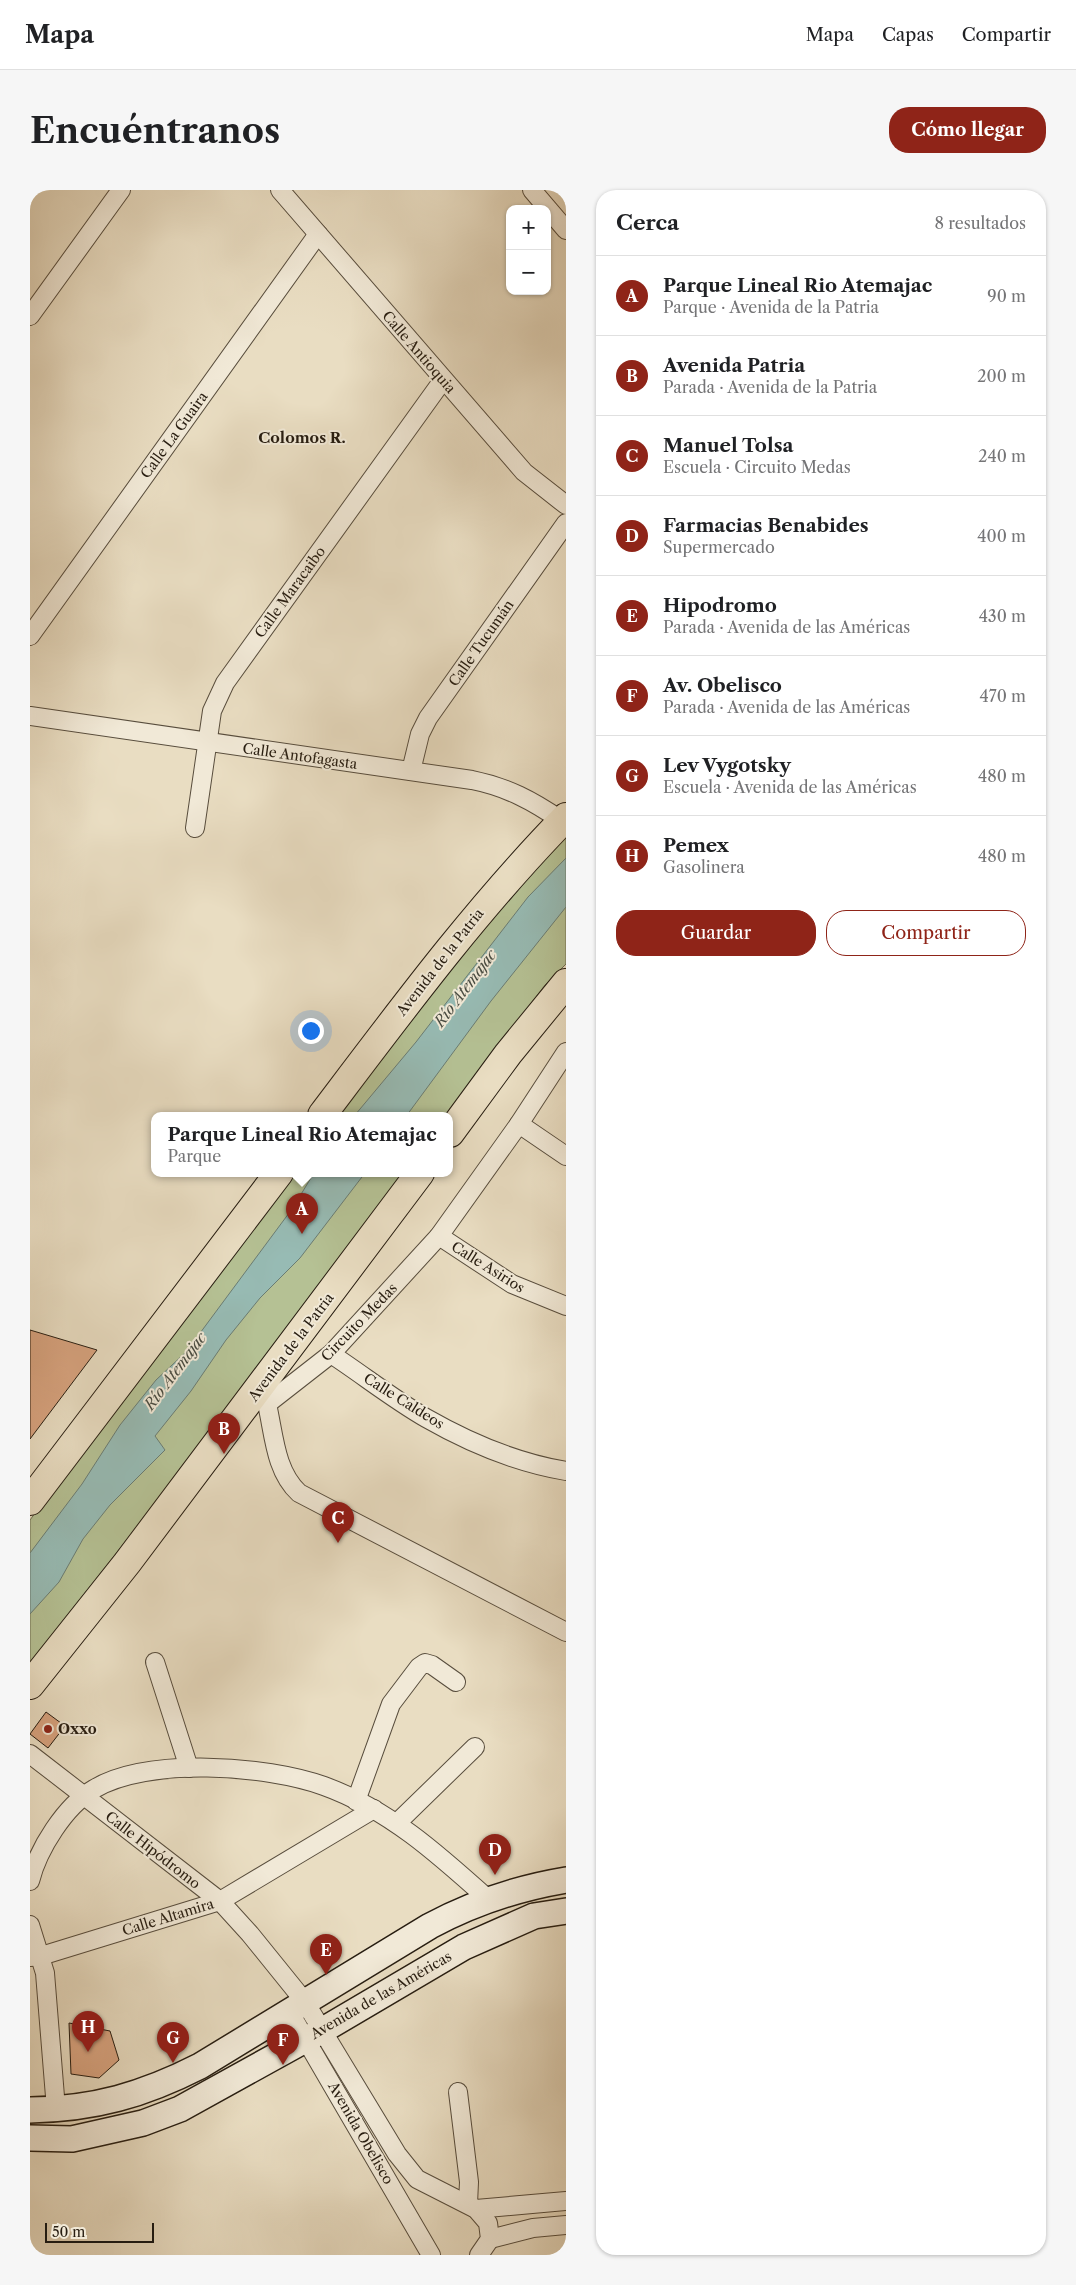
<!DOCTYPE html>
<html lang="es">
<head>
<meta charset="utf-8">
<style>
  body { margin:0; font-family:"Libre Caslon Text",serif; background:#f6f6f6; color:#202124 }
  .controls { position:absolute; right:15px; top:15px; display:grid; overflow:hidden; border-radius:10px; box-shadow:0 1px 4px #0004 }
  .controls button { width:45px; height:45px; display:grid; place-items:center; padding:0; border:0; border-bottom:1px solid #e0e0e0; background:#fff; color:#202124; font:25px sans-serif }
  .scale { position:absolute; left:15px; bottom:12px; width:109px; box-sizing:border-box; padding-left:5px; border:2px solid #271d11; border-top:0; font-size:14px; line-height:18px; white-space:nowrap; color:#271d11; -webkit-text-stroke:4px #f1e9d7; paint-order:stroke }
  .you { position:absolute; left:280px; top:840px; width:18px; height:18px; margin:-12px; border:4px solid #fff; border-radius:50%; background:#1a73e8; box-shadow:0 0 0 8px #1a73e833 }
  .badge { display:grid; place-items:center; width:32px; height:32px; border-radius:50%; background:#8f2418; color:#fff; font-size:16px; font-weight:700 }
  .pin { position:absolute; translate:-50% -41px; filter:drop-shadow(0 1px 2px #0008) }
  .pin::after { content:''; position:absolute; top:26px; width:18px; height:15px; background:inherit; clip-path:polygon(0 0,100% 0,50% 100%) }
  .popup { position:absolute; left:121px; top:922px; width:302px; height:65px; box-sizing:border-box; display:grid; place-content:center; border-radius:10px; background:#fff; filter:drop-shadow(0 1px 4px #0005); font-size:16px; white-space:nowrap; color:#757577 }
  .popup b { font-size:19px; color:#202124 }
  .popup::after { content:''; position:absolute; left:50%; top:100%; margin-left:-10px; border:10px solid transparent; border-top-color:#fff }
  .list { margin:0; padding:0; list-style:none }
  h2 { display:flex; justify-content:space-between; align-items:center; height:65px; margin:0; padding:0 20px; font-size:21px }
  h2 small { font-size:16px; font-weight:400; color:#757577 }
  .list li { display:grid; grid-template-columns:32px 1fr auto; gap:15px; align-items:center; box-sizing:border-box; height:80px; padding:0 20px; border-top:1px solid #e0e0e0 }
  .list b { display:block; font-size:19px; white-space:nowrap }
  .list p { margin:0; font-size:16px; white-space:nowrap; color:#757577 }
  .list em { font-size:16px; font-style:normal; color:#757577 }
  .actions { display:flex; gap:10px; padding:15px 20px }
  .actions a { flex:1; padding:11px 0; border:1px solid #8f2418; border-radius:20px; text-align:center; font-size:18px; color:#8f2418 }
  .actions .main { background:#8f2418; color:#fff }
  .map { position:relative; flex:none; width:536px; height:2065px; overflow:hidden; border-radius:20px }
  header { display:flex; align-items:center; gap:30px; box-sizing:border-box; height:70px; padding:0 25px; background:#fff; border-bottom:1px solid #e0e0e0 }
  header strong { font-size:24px }
  nav { display:flex; gap:28px; margin-inline-start:auto; font-size:18px }
  .intro { display:flex; align-items:center; justify-content:space-between; box-sizing:border-box; height:120px; padding:0 30px }
  h1 { margin:0; font-size:35px }
  .button { padding:12px 22px; border-radius:20px; background:#8f2418; color:#fff; font-size:18px; font-weight:700 }
  main { display:flex; gap:30px; padding:0 30px }
  aside { flex:1; background:#fff; border-radius:20px; box-shadow:0 1px 4px #0004 }
  .map>svg:first-child { display:block }
  .green { fill:#b5c194; stroke:#6e6f52 }
  .water { fill:#97bbb4; stroke:#6a7c73 }
  .building { fill:#d8a37f; stroke:#271d11 }
  .lines { fill:none; stroke-linecap:round; stroke-linejoin:round }
  .street-casing { stroke:#584d3d; stroke-width:20 }
  .secondary-casing { stroke:#271d11; stroke-width:28 }
  .primary-casing { stroke:#271d11; stroke-width:30 }
  .street { stroke:#f1e9d7; stroke-width:18 }
  .secondary { stroke:#f1e9d7; stroke-width:25 }
  .primary { stroke:#e9ddc2; stroke-width:28 }
  .poi-dot { fill:#8f2418; stroke:#f1e9d7; stroke-width:2 }
  .labels { text-anchor:middle; dominant-baseline:central; stroke-width:4; stroke-linejoin:round; paint-order:stroke }
  .street-label { font-size:14px; fill:#271d11; stroke:#f1e9d7 }
  .poi-label { font-size:14px; font-weight:bold; fill:#271d11; stroke:#f1e9d7; text-anchor:start }
  .neighbourhood-label { font-size:15px; font-weight:bold; fill:#271d11; stroke:#f1e9d7 }
  .water-label { font-size:15px; font-style:italic; fill:#494c42; stroke:#f1e9d7 }
</style>
</head>
<body>
<header>
<strong>Mapa</strong>
<nav><a>Mapa</a><a>Capas</a><a>Compartir</a></nav>
</header>
<div class="intro"><h1>Encuéntranos</h1><a class="button">Cómo llegar</a></div>
<main>
<div class="map">
<svg width="536" height="2065" viewBox="0 0 536 2065">
  <rect width="100%" height="100%" fill="#e9ddc2"/>
  <filter id="stains"><feTurbulence type="fractalNoise" baseFrequency=".004" numOctaves="4"/><feColorMatrix values="0 0 0 0 .2 0 0 0 0 .09 0 0 0 0 .02 0 0 0 .5 -.17"/></filter>
  <radialGradient id="worn" r=".72"><stop offset=".6" stop-color="#630" stop-opacity="0"/><stop offset="1" stop-color="#630" stop-opacity=".3"/></radialGradient>
  <g class="green">
    <polygon points="536,646 536,774 515,795 417,925 306,925 425,769"/>
    <polygon points="262,983 375,983 124,1315 0,1473 0,1330 112,1178"/>
  </g>
  <g class="water">
    <polygon points="536,668 536,717 461,811 377,925 325,925 386,852 498,707"/>
    <polygon points="284,983 335,983 270,1068 230,1108 196,1150 161,1201 125,1246 135,1260 80,1315 53,1349 29,1392 0,1424 0,1363 52,1294 90,1235 126,1190 156,1162 262,1019"/>
  </g>
  <g class="building">
    <polygon points="0,1140 67,1160 0,1249"/>
    <polygon points="16,1522 35,1536 18,1558 0,1544"/>
    <polygon points="39,1833 80,1841 89,1870 69,1888 41,1884"/>
  </g>
  <g class="lines">
    <g class="street-casing">
      <g id="street">
        <polyline points="250,0 494,282 536,315"/>
        <polyline points="502,0 536,40"/>
        <polyline points="0,126 91,0"/>
        <polyline points="0,446 288,44"/>
        <path d="M0 526 442 590C477 597 503 611 532 631"/>
        <polyline points="381,581 390,544 398,528 536,333"/>
        <polyline points="165,638 182,521 195,493 413,190"/>
        <polyline points="489,934 536,966"/>
        <polyline points="409,1046 482,1094 536,1116"/>
        <path d="M301 1164C333 1185 363 1209 396 1228 438 1252 488 1273 536 1281"/>
        <polyline points="237,1214 301,1164 409,1046 489,934 536,862"/>
        <path d="M237 1214C244 1244 245 1281 269 1303L536 1442"/>
        <polyline points="125,1472 159,1578"/>
        <polyline points="0,1564 190,1711 220,1744 275,1812 367,1964 387,1989 446,2019 458,2033 460,2049 449,2065"/>
        <polyline points="326,1611 361,1514 389,1477 395,1473 402,1475 426,1492"/>
        <polyline points="367,1633 445,1557"/>
        <path d="M0 1691C8 1659 35 1616 64 1599 117 1567 236 1575 294 1596 358 1619 408 1664 458 1709"/>
        <polyline points="0,1735 15,1783 26,1919"/>
        <polyline points="0,1767 11,1766 190,1711 344,1619"/>
        <polyline points="259,1821 401,2065"/>
        <polyline points="428,1902 439,1992 438,2014"/>
        <polyline points="446,2019 536,2011"/>
        <polyline points="460,2049 503,2038 536,2035"/>
      </g>
    </g>
    <g class="secondary-casing">
      <g id="secondary">
        <path d="M0 1920C64 1919 113 1905 170 1876L400 1736C443 1713 488 1698 536 1690"/>
        <polyline points="0,1948 42,1949 113,1933 150,1919 293,1840 434,1757 504,1726 536,1721"/>
      </g>
    </g>
    <g class="primary-casing">
      <g id="primary">
        <path d="M292 925C370 822 446 719 536 627"/>
        <polyline points="420,943 478,864 536,793"/>
        <polyline points="0,1311 249,983"/>
        <polyline points="0,1495 97,1373 390,983"/>
      </g>
    </g>
    <use href="#street" class="street"/>
    <use href="#secondary" class="secondary"/>
    <use href="#primary" class="primary"/>
  </g>
  <circle class="poi-dot" cx="18" cy="1539" r="5"/>
  <g class="labels">
    <g class="street-label">
      <text transform="translate(389 162) rotate(49)">Calle Antioquia</text>
      <text transform="translate(144 245) rotate(-54)">Calle La Guaira</text>
      <text transform="translate(260 402) rotate(-54)">Calle Maracaibo</text>
      <text transform="translate(451 453) rotate(-55)">Calle Tucumán</text>
      <text transform="translate(270 566) rotate(8)">Calle Antofagasta</text>
      <text transform="translate(410 772) rotate(-52)">Avenida de la Patria</text>
      <text transform="translate(458 1077) rotate(32)">Calle Asirios</text>
      <text transform="translate(329 1132) rotate(-46)">Circuito Medas</text>
      <text transform="translate(261 1157) rotate(-53)">Avenida de la Patria</text>
      <text transform="translate(374 1211) rotate(32)">Calle Caldeos</text>
      <text transform="translate(123 1660) rotate(38)">Calle Hipódromo</text>
      <text transform="translate(138 1727) rotate(-17)">Calle Altamira</text>
      <text transform="translate(351 1805) rotate(-30)">Avenida de las Américas</text>
      <text transform="translate(331 1943) rotate(60)">Avenida Obelisco</text>
    </g>
    <g class="poi-label">
      <text x="28" y="1539">Oxxo</text>
    </g>
    <g class="neighbourhood-label">
      <text x="272" y="247">Colomos R.</text>
    </g>
    <g class="water-label">
      <text transform="translate(435 798) rotate(-53)">Río Atemajac</text>
      <text transform="translate(145 1181) rotate(-53)">Río Atemajac</text>
    </g>
  </g>
  <rect width="100%" height="100%" filter="url(#stains)"/>
  <rect width="100%" height="100%" fill="url(#worn)"/>
</svg>
<div class="controls">
<button>+</button>
<button>−</button>
</div>
<div class="scale">50 m</div>
<div class="you"></div>
<div class="pin badge" style="left:272px;top:1044px">A</div>
<div class="popup"><b>Parque Lineal Rio Atemajac</b>Parque</div>
<div class="pin badge" style="left:194px;top:1264px">B</div>
<div class="pin badge" style="left:308px;top:1353px">C</div>
<div class="pin badge" style="left:465px;top:1685px">D</div>
<div class="pin badge" style="left:296px;top:1785px">E</div>
<div class="pin badge" style="left:253px;top:1875px">F</div>
<div class="pin badge" style="left:143px;top:1873px">G</div>
<div class="pin badge" style="left:58px;top:1862px">H</div>
</div>
<aside>
<h2>Cerca<small>8 resultados</small></h2>
<ul class="list">
<li><span class="badge">A</span><div><b>Parque Lineal Rio Atemajac</b><p>Parque · Avenida de la Patria</p></div><em>90 m</em></li>
<li><span class="badge">B</span><div><b>Avenida Patria</b><p>Parada · Avenida de la Patria</p></div><em>200 m</em></li>
<li><span class="badge">C</span><div><b>Manuel Tolsa</b><p>Escuela · Circuito Medas</p></div><em>240 m</em></li>
<li><span class="badge">D</span><div><b>Farmacias Benabides</b><p>Supermercado</p></div><em>400 m</em></li>
<li><span class="badge">E</span><div><b>Hipodromo</b><p>Parada · Avenida de las Américas</p></div><em>430 m</em></li>
<li><span class="badge">F</span><div><b>Av. Obelisco</b><p>Parada · Avenida de las Américas</p></div><em>470 m</em></li>
<li><span class="badge">G</span><div><b>Lev Vygotsky</b><p>Escuela · Avenida de las Américas</p></div><em>480 m</em></li>
<li><span class="badge">H</span><div><b>Pemex</b><p>Gasolinera</p></div><em>480 m</em></li>
</ul>
<div class="actions"><a class="main">Guardar</a><a>Compartir</a></div>
</aside>
</main>
</body>
</html>
